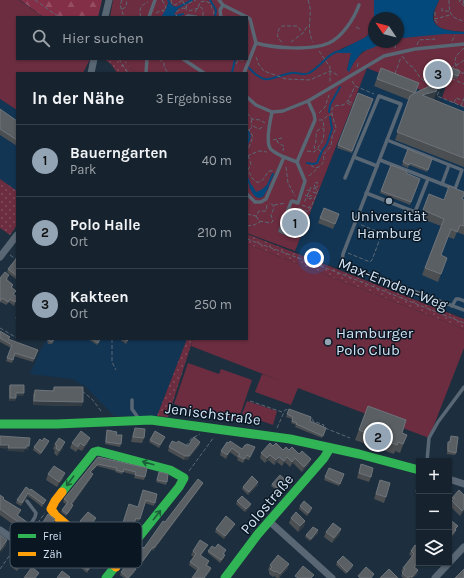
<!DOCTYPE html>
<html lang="de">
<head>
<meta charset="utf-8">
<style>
  body { margin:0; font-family:Karla,sans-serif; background:#1f2b36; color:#f1f3f6 }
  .controls { position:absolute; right:12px; bottom:12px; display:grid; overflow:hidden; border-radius:0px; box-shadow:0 1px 3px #0004 }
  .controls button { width:36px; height:36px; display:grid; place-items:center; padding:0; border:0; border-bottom:1px solid #35404a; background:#16232e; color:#f1f3f6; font:20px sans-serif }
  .compass { position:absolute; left:368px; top:12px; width:36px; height:36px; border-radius:50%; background:#16232e; box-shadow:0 1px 3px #0004; rotate:305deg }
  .you { position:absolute; left:314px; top:258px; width:14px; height:14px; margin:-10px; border:3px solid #fff; border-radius:50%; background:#1a73e8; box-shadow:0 0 0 6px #1a73e833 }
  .badge { display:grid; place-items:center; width:26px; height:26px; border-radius:50%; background:#93a4b5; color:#111; font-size:13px; font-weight:700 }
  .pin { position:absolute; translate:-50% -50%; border:2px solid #fff; box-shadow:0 1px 4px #0006 }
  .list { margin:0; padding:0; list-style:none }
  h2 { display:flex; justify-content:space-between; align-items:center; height:52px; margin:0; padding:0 16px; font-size:17px }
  h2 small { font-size:13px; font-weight:400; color:#9ea4aa }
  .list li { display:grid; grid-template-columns:26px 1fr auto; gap:12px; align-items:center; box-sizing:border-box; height:72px; padding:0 16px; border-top:1px solid #35404a }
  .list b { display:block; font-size:15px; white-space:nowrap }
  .list p { margin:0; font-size:13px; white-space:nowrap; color:#9ea4aa }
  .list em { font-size:13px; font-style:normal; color:#9ea4aa }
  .icon { flex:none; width:22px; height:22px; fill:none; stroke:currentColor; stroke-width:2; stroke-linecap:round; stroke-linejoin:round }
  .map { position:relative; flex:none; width:464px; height:578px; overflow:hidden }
  .search { position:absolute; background:#16232e; box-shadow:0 1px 3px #0004; left:16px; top:16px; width:232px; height:44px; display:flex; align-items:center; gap:10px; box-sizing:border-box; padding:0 14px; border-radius:0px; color:#9ea4aa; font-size:15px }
  .panel { position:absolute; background:#16232e; box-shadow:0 1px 3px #0004; left:16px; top:72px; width:232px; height:268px; border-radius:0px }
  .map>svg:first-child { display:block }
  .built { fill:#123554 }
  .grass { fill:url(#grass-dots) }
  .forest { fill:url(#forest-firs) }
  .garden { fill:#6b2d3f }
  .water { fill:#04497b }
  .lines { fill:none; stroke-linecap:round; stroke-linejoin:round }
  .stream { stroke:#04497b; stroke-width:2 }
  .path { stroke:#5c6874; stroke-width:1; stroke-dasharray:4 2; stroke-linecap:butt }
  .lane { stroke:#596673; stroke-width:3.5 }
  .street { stroke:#596673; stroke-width:7 }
  .fast { stroke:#30b455; stroke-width:9 }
  .slow { stroke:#ff9f0a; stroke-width:9 }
  .wall { fill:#4c4f52 }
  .shaded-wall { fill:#333c43 }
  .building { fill:#5a5f64; stroke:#6d747a }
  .oneway { stroke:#1b5e3a }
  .poi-dot { fill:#93a4b5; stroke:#0a1723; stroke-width:1.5 }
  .labels { text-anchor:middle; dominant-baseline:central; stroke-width:3; stroke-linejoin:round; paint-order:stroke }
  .poi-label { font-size:15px; fill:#d2e3f5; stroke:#0a1723 }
  .street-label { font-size:15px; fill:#d2e3f5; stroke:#0a1723 }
  .key { fill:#0a1723; stroke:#465462; stroke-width:1 }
  .key-label { font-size:11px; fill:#d2e3f5 }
</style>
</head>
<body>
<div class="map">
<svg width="464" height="578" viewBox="0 0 464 578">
  <defs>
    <pattern id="grass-dots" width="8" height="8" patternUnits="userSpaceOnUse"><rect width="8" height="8" fill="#6b2d3f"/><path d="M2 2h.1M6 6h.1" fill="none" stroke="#7f4b5b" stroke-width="1.8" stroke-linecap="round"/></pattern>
    <pattern id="forest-firs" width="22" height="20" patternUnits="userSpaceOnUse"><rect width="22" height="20" fill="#842f48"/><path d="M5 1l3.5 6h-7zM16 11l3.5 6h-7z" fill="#944d63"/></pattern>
  </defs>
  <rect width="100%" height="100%" fill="#1d2f3e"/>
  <g class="built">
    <polygon points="367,68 428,93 426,101 436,99 434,105 441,108 444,102 439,100 440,97 464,107 464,318 295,251"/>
    <polygon points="0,99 17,110 17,225 0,228"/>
    <polygon points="47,339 187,339 157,416 114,416 86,387 72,379 30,374 39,353"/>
  </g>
  <g class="grass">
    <polygon points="104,59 125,59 135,73 117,73 111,64"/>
    <polygon points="0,179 17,191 17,225 10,235 0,228"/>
    <polygon points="247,234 464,319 464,329 247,244"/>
    <polygon points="187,339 193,339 168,417 157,416"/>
  </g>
  <polygon class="forest" points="20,0 102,0 98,17 44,17"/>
  <g class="garden">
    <polygon points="0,0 19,0 44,17 17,17 17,59 90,59 83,73 17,73 17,110 0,99"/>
    <path d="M113 0H374C375 14 377 32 361 40 354 44 345 46 338 51L339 53H351L347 70H350C357 50 378 42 398 42V34H464V107L442 98 451 71 445 69 438 70 428 93 367 68 295 251 247 233V73H135L125 59H247V17H110Z"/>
    <path d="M439 0H464V32C454 31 431 31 434 15 434 10 437 5 439 0Z"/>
    <polygon points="247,244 464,329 464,348 429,438 298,388 291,405 255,392 262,374 281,381 191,346 193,339 247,339"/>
    <polygon points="188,363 219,374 221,369 252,380 238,421 207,410 205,415 174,404"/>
    <polygon points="247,401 277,411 273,425 242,414"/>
  </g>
  <g class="water">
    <path d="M374 0H439C437 5 434 10 433 15 431 31 454 31 464 32V34H444L403 38 398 34V18H374Z"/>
    <polygon points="170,2 173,6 177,7 178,9 172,17 161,17 165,11 168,3"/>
    <polygon points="374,23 374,42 387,42 362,52 354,62 349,72 347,70 351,53 338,53 338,51 366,37 369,34"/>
    <path d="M252 185 256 192 261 190 267 185 269 187 263 197 259 198C253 197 252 191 249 187Z"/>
  </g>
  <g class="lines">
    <g class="stream">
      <polyline points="168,0 169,2"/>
      <polyline points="210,0 216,10 215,17"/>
      <polyline points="177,8 192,0"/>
      <polyline points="173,15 176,16 183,14"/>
      <path d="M249 68C267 87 270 77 291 73 297 72 304 76 309 73 321 67 326 54 339 51"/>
      <polyline points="232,73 235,59"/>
      <polyline points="329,112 330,105 340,87"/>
      <path d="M247 131C252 135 249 140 247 144"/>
      <polyline points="307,163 313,164 317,163 322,151 327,144 332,129 330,117"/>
      <polyline points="247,177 251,187"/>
      <polyline points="267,187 273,174"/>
    </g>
    <g class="path">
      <polyline points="35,0 59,17"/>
      <polyline points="122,0 120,5 124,17"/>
      <polyline points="162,0 166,7 163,12"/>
      <polyline points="171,0 172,4 175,5 183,0"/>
      <path d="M308 0C314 14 305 28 313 42"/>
      <path d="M449 0C449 13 450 18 464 21"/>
      <polyline points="461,0 459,1 464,6"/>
      <polyline points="463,0 464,6"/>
      <polyline points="183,1 187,11"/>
      <polyline points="442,8 442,11 449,11"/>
      <polyline points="122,9 126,7 127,0"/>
      <polyline points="189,11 201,7 203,10 203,17"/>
      <polyline points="195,12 198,8 200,2 205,1 210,3 214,13 213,17"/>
      <polyline points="435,12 435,19 450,15"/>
      <polyline points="156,13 160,11 164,10"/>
      <path d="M141 17C138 9 141 5 148 2"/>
      <polyline points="178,17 176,15 176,12 183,8 186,9 187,4 196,0"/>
      <polyline points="435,20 438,24"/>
      <polyline points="356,27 360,29"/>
      <polyline points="452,41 455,35"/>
      <path d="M282 42C276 38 276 31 282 26H297L300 29V31"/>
      <polyline points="291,42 303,33 308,25"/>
      <polyline points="417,45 419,40 435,39 434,41"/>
      <polyline points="395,48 396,43 398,43"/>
      <path d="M464 48C454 57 452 61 460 73H464"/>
      <polyline points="319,51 330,67 330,82"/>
      <polyline points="402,56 409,65 413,67 419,76 429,86"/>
      <polyline points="256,57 259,65 264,71 286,79 310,80 330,71 336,74 338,77"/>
      <polyline points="119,59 128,73"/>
      <polyline points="159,59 164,63 164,67 168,73"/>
      <polyline points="82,60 83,59"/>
      <path d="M464 60C460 64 455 65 450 69 443 75 441 88 437 96L464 107"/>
      <polyline points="236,64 238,60 244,60"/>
      <polyline points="357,67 359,61"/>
      <polyline points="395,74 401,57"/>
      <polyline points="352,81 355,86 374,94"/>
      <polyline points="435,85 450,78 464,84"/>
      <polyline points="348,101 354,104"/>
      <polyline points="347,103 353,106"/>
      <polyline points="454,103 456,98 464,101"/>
      <polyline points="461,106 464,98"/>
      <polyline points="247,113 252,119 260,120 265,123"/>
      <polyline points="319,113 325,107 329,95"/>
      <polyline points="252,119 251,123 252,126"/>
      <polyline points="319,120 323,120 327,116 332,114"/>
      <path d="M247 129 250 131 253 137 247 152 251 164 248 170 252 178 256 182C264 183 264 176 269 171H273"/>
      <polyline points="249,130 253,126 259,129 264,126"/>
      <polyline points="273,140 282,138"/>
      <polyline points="277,140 278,143 284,146 283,151"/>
      <path d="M315 149 314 146C318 141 314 135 318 130L323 128"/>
      <polyline points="318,149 323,153"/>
      <path d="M307 151 314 152C325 141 325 135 323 120"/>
      <polyline points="247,156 259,151 267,152"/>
      <path d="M311 165 315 168 319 167C324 162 325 162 323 155L331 146 332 137 336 128C335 123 331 115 332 109 334 104 339 106 343 105 349 102 352 92 355 86"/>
      <polyline points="286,167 288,183 295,196"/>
      <polyline points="309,176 318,168"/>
      <polyline points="315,188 318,186 317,182 314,184 315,187"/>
      <polyline points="307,190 316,193"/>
      <polyline points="305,195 309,197 309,199 312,198 311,195 309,197"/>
      <polyline points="274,205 286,203"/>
      <polyline points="302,205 309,208 310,205"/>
      <polyline points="299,208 309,212 318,190 311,187 304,203"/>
      <polyline points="247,214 256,216 259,211 266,211 267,205"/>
      <polyline points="256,216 259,221 271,223 273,221 271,215 274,208 273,205 269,203"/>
      <polygon points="289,220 291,221 290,223 288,222"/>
      <polyline points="290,220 295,208"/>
      <polyline points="247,226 254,225 260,222"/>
      <polyline points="292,229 299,231"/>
      <polyline points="291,230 297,214 292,212"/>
      <polyline points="247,239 339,273 464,323"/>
      <polyline points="348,253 370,262 372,260 381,236 379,232 359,224"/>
      <polyline points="10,255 17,260"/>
      <polyline points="0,328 17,338"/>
      <polyline points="112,339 112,362 116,370"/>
      <polyline points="82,391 92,399 101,411 101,413"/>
      <polyline points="250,401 282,412"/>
      <polyline points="307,416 311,417 313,421 324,425 323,427"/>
      <polyline points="277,428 285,410 289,409"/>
      <polyline points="325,428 350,438"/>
      <polyline points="186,446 191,439 200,434"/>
      <polyline points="189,471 214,437"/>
      <polyline points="34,528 45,513"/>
      <polyline points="0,569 15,548"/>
    </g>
    <g class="lane">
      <polyline points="219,0 223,5 247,17"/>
      <polyline points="149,17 155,0"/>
      <polyline points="186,17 188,16 196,17"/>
      <polyline points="221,17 220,10 223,5"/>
      <path d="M256 43C274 48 311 51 329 43 342 37 354 19 359 5"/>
      <polyline points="183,59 204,73"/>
      <polyline points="146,73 147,59"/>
      <polyline points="244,73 256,43 250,19 247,17"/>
      <polyline points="247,97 256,105 272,112 283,111 308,101 384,56 415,49 464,44"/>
      <polyline points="284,157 297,162"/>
      <polyline points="354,157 377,166"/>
      <polyline points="380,160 455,189 462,170 387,140"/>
      <polyline points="345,178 379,96 401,104 343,254 342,262 347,266 464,310"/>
      <polyline points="442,184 449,165"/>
      <polyline points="366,193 415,212 428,179"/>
      <path d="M247 194 255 202H261L266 199 284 157C280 155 272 152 270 148 266 141 270 121 272 112"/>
      <polyline points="289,235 280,231 291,202 292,201 298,203 305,181 297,162 315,120 314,114 308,101"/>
      <polyline points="452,306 456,299 459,299 464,301"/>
      <polyline points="132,400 132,409 139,419"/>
      <polyline points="427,461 429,438 438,422 464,387"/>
      <polyline points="19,543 35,517 36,513 27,501"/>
    </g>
    <g class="street">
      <polyline points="105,17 109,0"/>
      <polyline points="91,73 94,59"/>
      <polyline points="0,257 17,235"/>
      <polyline points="449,479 464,484"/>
      <polyline points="269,521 332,578"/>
      <polyline points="0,530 31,551"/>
      <polyline points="435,578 464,547"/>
    </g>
    <g class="fast">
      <polyline points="0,424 57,424 151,420 290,439 359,454 419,470"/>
      <polyline points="62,492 94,452 98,451 170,470 184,478 179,487 106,578"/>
      <polyline points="225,578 258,534 324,458 330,448"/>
    </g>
    <polyline class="slow" points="62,492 55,501 51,509 56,516 116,567"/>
  </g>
  <g class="wall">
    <polygon points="381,68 416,93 434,99 433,99 464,112 464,167 395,140 409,100 374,86"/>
    <polygon points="452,68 460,71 457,79 449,76"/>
    <polygon points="358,93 373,99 352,153 337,148"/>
    <polygon points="0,109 17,121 17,146 0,135"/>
    <polygon points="408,149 432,159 427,172 409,165 408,168 402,165"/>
    <polygon points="391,165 406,173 420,179 410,205 380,193"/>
    <polygon points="429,194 444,200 463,199 464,200 464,235 457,232 454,239 448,237 441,255 447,258 438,282 422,275 441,226 420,218"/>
    <polygon points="324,208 339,214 333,229 318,223"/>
    <polygon points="291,226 289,232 284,229 285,227"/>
    <polygon points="17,260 17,280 7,272 8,269"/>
    <polygon points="0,278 8,278 7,280 13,285 12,288 16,291 14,295 17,297 14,306 9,302 6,305 1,302 0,303"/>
    <polygon points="17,312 17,320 15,318 17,315 16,314"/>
    <polygon points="0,331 10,337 9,339 38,350 33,362 14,356 12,363 6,361 11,348 0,342"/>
    <polygon points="47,339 54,339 53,343 51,344 48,344 47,341"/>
    <polygon points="88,339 101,339 97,345"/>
    <polygon points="119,339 129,339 126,344"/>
    <polygon points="10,385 24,393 23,396 16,396 15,401 9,401 9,387"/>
    <polygon points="54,387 82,406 33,405 33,395 35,390 52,391"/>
    <polygon points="368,406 402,433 407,435 400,453 395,451 394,454 355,440"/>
    <polygon points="289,409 310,421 326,428 322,438 295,427 296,425 291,423 292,419 286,417"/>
    <polygon points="135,428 144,438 142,443 131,442 133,433"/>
    <polygon points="107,430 116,435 121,444 120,447 105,444 106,433"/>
    <polygon points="451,436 456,453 455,455 447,454 447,445 448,442 449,442"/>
    <polygon points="164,439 159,448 149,442 150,440"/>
    <polygon points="42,441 48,444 40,455 33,450 34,447"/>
    <polygon points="200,442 199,446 187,460 184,460 168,451 169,447 177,443 188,446"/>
    <polygon points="72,443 88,443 82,451 78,449 76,452 70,448"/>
    <polygon points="229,443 242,449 246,445 255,447 249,460 245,459 243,463 237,460 238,458 230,452 226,459 220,455 221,451"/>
    <polygon points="55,444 63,448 57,456 54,453 55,450 53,449"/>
    <polygon points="283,450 289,450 311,459 309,464 302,472 293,463 290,467 285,462 282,466 277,462 274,465 268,460 265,463 260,458 261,453"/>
    <polygon points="98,457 147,468 144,480 134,478 135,475 123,472 122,474 115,472 116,471 97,466 91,473 92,477 72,505 73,505 72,508 66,516 61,512 62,510 66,504 63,502 64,499"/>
    <polygon points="361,464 371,477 369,482 357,478"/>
    <polygon points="329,468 344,474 339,486 324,480"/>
    <polygon points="159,472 167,482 166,485 156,482"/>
    <polygon points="48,474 63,479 57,487 46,480"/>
    <polygon points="380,480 386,497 384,503 374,499"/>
    <polygon points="419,481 419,493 415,492"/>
    <polygon points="272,484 289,485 281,494 271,486"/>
    <polygon points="202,485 153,551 152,549 141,564 134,559 135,557 144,548 165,522"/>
    <polygon points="258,485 248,495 242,489 243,487"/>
    <polygon points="26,487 45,502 42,507 28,496 21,506 16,503 17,500"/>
    <polygon points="143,490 157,494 154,506 145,503 139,521 135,520 130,535 124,534 119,549 108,546 111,535 118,538 138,507"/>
    <polygon points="0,495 4,498 4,500 21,510 18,516 27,522 25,527 22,531 0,515"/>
    <polygon points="464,495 464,511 460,516 450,506 451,503 450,503 452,498"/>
    <polygon points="237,501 251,504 250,507 245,512 236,504"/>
    <polygon points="300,506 311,511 307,516 299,509"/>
    <polygon points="291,518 305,521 304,526 298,532 289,523"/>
    <polygon points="80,521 94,523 86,533 79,527"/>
    <polygon points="53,523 49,530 50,530 48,534 42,544 33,539 35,535"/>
    <polygon points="234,526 224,539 215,532 216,529"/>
    <polygon points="341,529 339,535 332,543 324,537 326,532"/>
    <polygon points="318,530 318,533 310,541 305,537 306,535"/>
    <polygon points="72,535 71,537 64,546 57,541 58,538"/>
    <polygon points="206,548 201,556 209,561 207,566 211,568 210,572 197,571 189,565 190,562 194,557 191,555 193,551"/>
    <polygon points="215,548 225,553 224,554 224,558 220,563 208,553 208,551"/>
    <polygon points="419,548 419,562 415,568 418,570 417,574 413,578 403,578 401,576 403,572 401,571 403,568 412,557 409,554 411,551"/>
    <polygon points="95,557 94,560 90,566 91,566 87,573 81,568 84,564 82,563 83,560"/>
    <polygon points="337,562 353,565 352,568 346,574 336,565"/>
    <polygon points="11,564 22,564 17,571 10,566"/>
    <polygon points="289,564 287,569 279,578 277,578 274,576 273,577 269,574 269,571 268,570 270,565"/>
    <polygon points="121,572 135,572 129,578 124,578 120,575"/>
  </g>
  <g class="shaded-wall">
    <polygon points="437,91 434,99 419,103 422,95"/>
    <polygon points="16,393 24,393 23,396 15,396"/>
    <polygon points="10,398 16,398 15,401 9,401"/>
    <polygon points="34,401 83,402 82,406 33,405"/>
    <polygon points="90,438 88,443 82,451 84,446"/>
    <polygon points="49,441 48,444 40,455 41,453"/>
    <polygon points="65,442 63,448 57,456 59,451"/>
    <polygon points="200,442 199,446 187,460 184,460 185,456"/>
    <polygon points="0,445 9,445 7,449 0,448"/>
    <polygon points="26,446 29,446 28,450 25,449 24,452 7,451 8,448"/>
    <polygon points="232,448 230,452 226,459 227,455"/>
    <polygon points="270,455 268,460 265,463 267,458"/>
    <polygon points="279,457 277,462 274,465 276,460"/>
    <polygon points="287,457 285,462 282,466 284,461"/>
    <polygon points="295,458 293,463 290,467 292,462"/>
    <polygon points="311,459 309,464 302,472 304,467"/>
    <polygon points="98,464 97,466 89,475 90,472"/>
    <polygon points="65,473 63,479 57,487 59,482"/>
    <polygon points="93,474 92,477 70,507 71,504"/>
    <polygon points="258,482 258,485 248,495 249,492"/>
    <polygon points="203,483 202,485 153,551 154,548"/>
    <polygon points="289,483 289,485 281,494 282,492"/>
    <polygon points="28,493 28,496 21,506 22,503"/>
    <polygon points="251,504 250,507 245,512 246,509"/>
    <polygon points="464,508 464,511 460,516 462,511"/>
    <polygon points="96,518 94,523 86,533 88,528"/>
    <polygon points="55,519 53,523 46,533 48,529"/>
    <polygon points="305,521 304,526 298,532 300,526"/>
    <polygon points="235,524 234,526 224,539 225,536"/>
    <polygon points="458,526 454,535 449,541 449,538"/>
    <polygon points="341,529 339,535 332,543 334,538"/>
    <polygon points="50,530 48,534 42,544 43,540"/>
    <polygon points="318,530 318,533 310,541 311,539"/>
    <polygon points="72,535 71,537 64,546 65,544"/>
    <polygon points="7,540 6,546 0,553 0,550"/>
    <polygon points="208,545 206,548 199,558 200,555"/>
    <polygon points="419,560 419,562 412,570 414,567"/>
    <polygon points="289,564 287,569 278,578 280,574"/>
    <polygon points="353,565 352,568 346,574 347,572"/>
    <polygon points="211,568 210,572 205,578 204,578"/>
    <polygon points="136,569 135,572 129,578 128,578"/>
    <polygon points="418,570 417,574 413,578 412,578"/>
  </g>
  <g class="building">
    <polygon points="381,68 419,83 415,93 434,84 437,91 422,95 464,112 464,158 397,132 410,96 415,93 377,79"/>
    <polygon points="452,68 460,71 458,76 450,73"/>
    <polygon points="358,93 373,99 352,151 338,145"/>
    <polygon points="0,109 17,121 17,140 0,129"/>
    <polygon points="408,149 432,159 428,170 410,163 409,165 403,162"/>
    <polygon points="391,165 407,171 406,173 420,179 411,202 381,191"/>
    <polygon points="449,186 464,192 464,195 462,199 464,200 464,226 460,225 457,232 451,229 441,255 447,258 441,274 425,268 444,219 423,210 429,194 444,200"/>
    <polygon points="324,208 339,214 335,224 320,218"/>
    <polygon points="286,224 291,226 290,229 285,227"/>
    <polygon points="16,259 17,260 17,276 8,269"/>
    <polygon points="5,272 9,275 6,279 13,285 11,287 16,291 13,294 17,297 17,299 15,302 10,299 8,302 2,298 0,301 0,278"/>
    <polygon points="0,331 10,337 8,339 38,350 34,359 15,353 13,360 7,358 12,345 0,338"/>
    <polygon points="48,339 54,339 54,340 52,342 49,341"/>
    <polygon points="92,339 100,339 98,343"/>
    <polygon points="124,339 128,339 127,341"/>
    <polygon points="10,385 24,385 24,393 16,393 16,398 10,398"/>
    <polygon points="54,387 83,387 83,402 34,401 35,390 54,391"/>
    <polygon points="368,406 406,420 402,433 407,435 403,444 398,442 397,445 359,430"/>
    <polygon points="289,409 311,417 310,421 326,428 323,436 296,424 297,423 292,421 293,417 287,414"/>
    <polygon points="135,428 145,429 144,438 133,437"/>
    <polygon points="107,430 117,432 116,435 122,435 121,444 106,442"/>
    <polygon points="81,431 90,438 84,446 80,443 78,447 72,443"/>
    <polygon points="155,431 165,437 160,445 150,440"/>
    <polygon points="0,436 30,438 29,446 26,446 26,448 8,448 9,445 0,445"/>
    <polygon points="451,436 458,437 456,453 448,451 448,442 450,442"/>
    <polygon points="194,437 200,442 189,456 185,456 169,447 172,441 177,443 178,441 188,446"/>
    <polygon points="44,438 49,441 41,453 34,447 40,439 42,441"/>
    <polygon points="59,438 65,442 59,451 56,448 57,446 55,444"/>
    <polygon points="230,441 242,449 245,445 246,445 247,444 255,447 250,457 247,455 244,459 238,456 240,454 232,448 227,455 221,451 227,442 229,443"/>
    <polygon points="270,443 273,446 276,443 283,450 286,447 289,450 292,447 299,454 302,451 311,459 304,467 295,458 292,462 287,457 284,461 279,457 276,460 270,455 267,458 261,453"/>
    <polygon points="98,457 147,468 145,477 135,475 136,472 124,469 123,472 116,470 117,468 98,464 90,472 93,474 71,504 73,505 67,514 62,510 68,502 64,499"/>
    <polygon points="361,464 373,468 371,477 359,473"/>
    <polygon points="54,466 65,473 59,482 48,474"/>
    <polygon points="329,468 344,474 340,484 325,477"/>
    <polygon points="159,472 168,474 167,482 157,480"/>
    <polygon points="280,475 289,483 282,492 272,484"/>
    <polygon points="252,476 258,482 249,492 243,487"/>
    <polygon points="198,479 203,483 154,548 153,547 142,562 135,557 143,547 144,548 163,521 165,522"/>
    <polygon points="380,480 390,483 386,497 376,494"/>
    <polygon points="419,481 419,489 417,488"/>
    <polygon points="26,487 30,490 31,489 46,500 43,504 28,493 22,503 17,500"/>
    <polygon points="449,488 451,488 449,494"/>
    <polygon points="143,490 157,494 155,503 146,500 140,519 136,518 131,533 125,531 120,547 109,543 111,535 118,538 129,504 138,507"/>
    <polygon points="459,490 464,495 464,508 462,511 452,501 455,498 452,498"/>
    <polygon points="0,495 4,498 3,499 21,510 17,515 27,522 24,526 0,509"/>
    <polygon points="242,496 251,504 246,509 237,501"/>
    <polygon points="304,501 312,508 308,513 300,506"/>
    <polygon points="88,512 96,518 88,528 80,521"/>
    <polygon points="296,512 305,521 300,526 291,518"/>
    <polygon points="48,514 55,519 48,529 50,530 43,540 35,535"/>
    <polygon points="226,516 235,524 225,536 216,529"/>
    <polygon points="449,519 458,526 455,529 456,530 449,538"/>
    <polygon points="333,523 341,529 334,538 326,532"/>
    <polygon points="313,527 318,530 311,539 306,535"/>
    <polygon points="0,535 7,540 0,550"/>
    <polygon points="200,540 208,545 200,555 209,561 206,565 211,568 204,578 192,578 199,568 190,562 196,554 193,551"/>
    <polygon points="218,544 226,550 223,554 225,555 221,560 208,551 212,546 215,548"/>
    <polygon points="415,545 419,548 419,560 414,567 418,570 412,577 410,576 408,578 402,573 405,569 403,568 414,554 411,551"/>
    <polygon points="88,553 95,557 89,565 91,566 88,570 82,566 85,562 83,560"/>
    <polygon points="278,555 289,564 280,574 276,571 275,572 270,569 272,567 270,565"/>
    <polygon points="343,556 353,565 347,572 337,562"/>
    <polygon points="128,563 136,569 128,578 121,572"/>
    <polygon points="303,566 314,575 311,578 298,578 295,576"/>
    <polygon points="32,567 39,573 35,578 24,578"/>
    <polygon points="366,567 374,574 371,578 360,578 358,576"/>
    <polygon points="389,569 398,578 380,578"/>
    <polygon points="464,569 464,578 455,578"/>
    <polygon points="62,571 70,577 69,578 57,578"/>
  </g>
  <defs><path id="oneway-shaft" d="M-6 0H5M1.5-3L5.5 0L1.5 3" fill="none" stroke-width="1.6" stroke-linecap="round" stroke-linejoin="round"/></defs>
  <g class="oneway">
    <use href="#oneway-shaft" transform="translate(148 463) rotate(-164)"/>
    <use href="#oneway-shaft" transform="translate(70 481) rotate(127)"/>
    <use href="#oneway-shaft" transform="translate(157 515) rotate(-52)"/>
  </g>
  <g class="poi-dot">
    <circle cx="389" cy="201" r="4"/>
    <circle cx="328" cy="342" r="4"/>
  </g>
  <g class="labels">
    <g class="poi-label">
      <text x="389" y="216">Universität<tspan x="389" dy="17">Hamburg</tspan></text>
      <text x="336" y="333" text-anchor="start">Hamburger<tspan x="336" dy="17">Polo Club</tspan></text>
    </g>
    <g class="street-label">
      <text transform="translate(393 284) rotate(22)">Max-Emden-Weg</text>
      <text transform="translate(213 414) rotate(7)">Jenischstraße</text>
      <text transform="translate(267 504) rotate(-50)">Polostraße</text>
    </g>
  </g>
  <rect x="10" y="522" width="132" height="46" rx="6" class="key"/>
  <rect x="18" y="534" width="18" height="4" fill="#30b455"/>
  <rect x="18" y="552" width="18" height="4" fill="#ff9f0a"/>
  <g class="key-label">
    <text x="43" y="540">Frei</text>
    <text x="43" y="558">Zäh</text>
  </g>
</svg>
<div class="controls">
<button>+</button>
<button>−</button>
<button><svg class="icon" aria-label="layers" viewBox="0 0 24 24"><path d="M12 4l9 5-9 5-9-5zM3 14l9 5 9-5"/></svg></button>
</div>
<svg class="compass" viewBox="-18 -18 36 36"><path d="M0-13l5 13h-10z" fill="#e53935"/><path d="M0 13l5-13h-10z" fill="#9ea4aa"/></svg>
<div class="you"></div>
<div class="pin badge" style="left:295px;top:223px">1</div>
<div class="pin badge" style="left:378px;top:437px">2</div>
<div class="pin badge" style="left:438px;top:74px">3</div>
<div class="search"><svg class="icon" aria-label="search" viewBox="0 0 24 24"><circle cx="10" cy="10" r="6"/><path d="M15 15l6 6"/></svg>Hier suchen</div>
<section class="panel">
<h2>In der Nähe<small>3 Ergebnisse</small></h2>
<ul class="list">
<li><span class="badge">1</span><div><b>Bauerngarten</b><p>Park</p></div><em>40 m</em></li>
<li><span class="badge">2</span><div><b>Polo Halle</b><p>Ort</p></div><em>210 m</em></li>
<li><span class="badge">3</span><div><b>Kakteen</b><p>Ort</p></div><em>250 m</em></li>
</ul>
</section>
</div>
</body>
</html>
